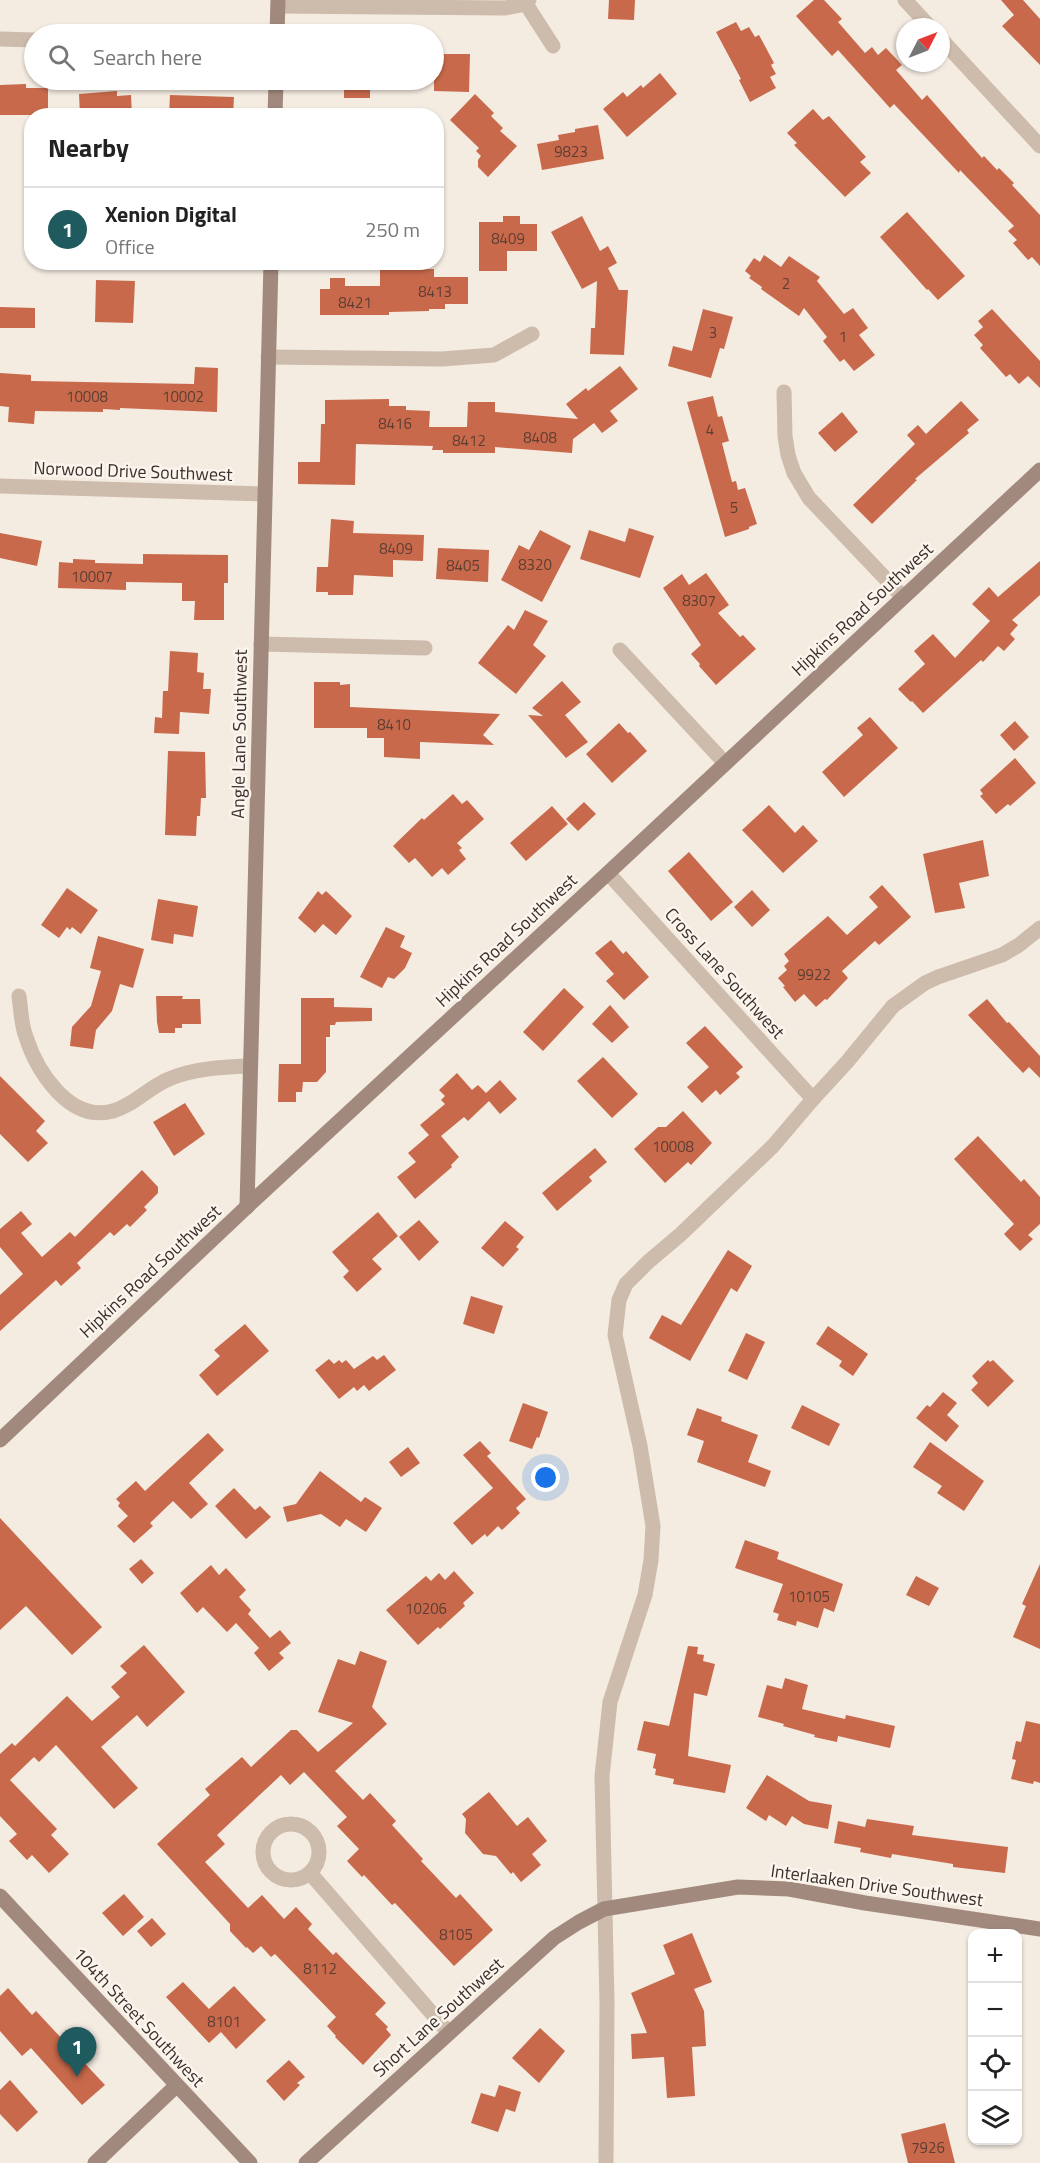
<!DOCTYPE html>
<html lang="en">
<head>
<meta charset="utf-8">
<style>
  body { margin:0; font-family:"Titillium Web",sans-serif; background:#f6f6f6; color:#222 }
  .controls { position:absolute; right:18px; bottom:18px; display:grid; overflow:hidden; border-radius:12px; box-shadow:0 2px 4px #0004 }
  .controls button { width:54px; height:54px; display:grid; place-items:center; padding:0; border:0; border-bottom:2px solid #e0e0e0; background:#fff; color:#222; font:30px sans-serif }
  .compass { position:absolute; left:896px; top:18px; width:54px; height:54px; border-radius:50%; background:#fff; box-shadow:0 2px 4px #0004; rotate:48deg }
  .you { position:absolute; left:546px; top:1478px; width:21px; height:21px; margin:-15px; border:4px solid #fff; border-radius:50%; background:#1a73e8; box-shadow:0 0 0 9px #1a73e833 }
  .badge { display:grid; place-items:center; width:39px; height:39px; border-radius:50%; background:#1f5a5e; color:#fff; font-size:20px; font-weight:700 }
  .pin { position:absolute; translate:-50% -50px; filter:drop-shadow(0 2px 3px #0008) }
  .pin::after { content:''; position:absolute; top:32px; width:21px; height:18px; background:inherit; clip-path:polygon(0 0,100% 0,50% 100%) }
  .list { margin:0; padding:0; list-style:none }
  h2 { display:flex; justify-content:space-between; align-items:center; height:78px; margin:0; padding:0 24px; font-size:26px }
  h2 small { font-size:20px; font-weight:400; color:#767676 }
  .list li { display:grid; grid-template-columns:39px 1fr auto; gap:18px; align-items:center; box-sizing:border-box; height:84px; padding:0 24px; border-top:2px solid #e0e0e0 }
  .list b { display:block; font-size:22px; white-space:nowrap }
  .list p { margin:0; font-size:20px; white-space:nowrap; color:#767676 }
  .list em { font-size:20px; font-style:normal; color:#767676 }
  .icon { flex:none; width:33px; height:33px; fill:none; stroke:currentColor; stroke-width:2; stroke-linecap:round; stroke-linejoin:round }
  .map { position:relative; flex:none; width:1040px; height:2163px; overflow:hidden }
  .search { position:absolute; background:#fff; box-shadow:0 2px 4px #0004; left:24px; top:24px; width:420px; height:66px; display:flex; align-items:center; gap:15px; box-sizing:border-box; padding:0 21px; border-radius:33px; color:#767676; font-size:22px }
  .panel { position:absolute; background:#fff; box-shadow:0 2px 4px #0004; left:24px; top:108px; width:420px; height:162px; border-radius:24px }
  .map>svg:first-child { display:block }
  .building { fill:#c8694b }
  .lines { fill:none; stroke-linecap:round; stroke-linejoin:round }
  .street { stroke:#cdbbac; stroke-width:15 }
  .secondary { stroke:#a18a7d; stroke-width:15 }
  .labels { text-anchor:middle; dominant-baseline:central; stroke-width:5; stroke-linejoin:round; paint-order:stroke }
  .number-label { font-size:15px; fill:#5e3e33 }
  .street-label { font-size:18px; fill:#3b302b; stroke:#fbf5ee }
</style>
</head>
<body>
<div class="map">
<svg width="1040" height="2163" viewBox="0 0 1040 2163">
  <rect width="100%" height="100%" fill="#f4ebe1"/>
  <g class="building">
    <polygon points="609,0 635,0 634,20 608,19"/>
    <polygon points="814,0 824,0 842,19 838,22 865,53 872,47 878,55 886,48 902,65 896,70 922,100 927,95 982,158 984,156 997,170 999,168 1014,183 1012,185 1040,215 1040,266 1032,257 1028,260 1013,243 1017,240 1008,231 1014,226 960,170 959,173 894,104 890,108 838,50 832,56 796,16"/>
    <polygon points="1001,0 1023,0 1040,19 1040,65 1002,26 1014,15"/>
    <polygon points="736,22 741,31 749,27 755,37 759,35 774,63 771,65 776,74 770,77 776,88 750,102 739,80 741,79 716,32"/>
    <polygon points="434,54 470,54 469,92 434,91"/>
    <polygon points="660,73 677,94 627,137 603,109 623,92 627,97 641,85 643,88"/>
    <rect x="344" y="80" width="26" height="18"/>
    <polygon points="26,84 26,88 48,88 48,115 0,115 0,85"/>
    <polygon points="117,91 117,96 131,95 132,116 80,116 79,94"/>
    <polygon points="475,94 494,113 491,116 503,128 500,131 517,146 488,177 478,167 478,160 481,156 476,151 479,148 450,120"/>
    <polygon points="170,95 234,97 233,116 169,116"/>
    <polygon points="813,109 823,120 829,116 866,157 860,162 871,173 845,197 794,145 797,143 787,133"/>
    <polygon points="598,125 604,159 542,170 537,144 559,140 558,135 575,132 575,129"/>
    <polygon points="907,212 965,276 938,300 928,289 927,290 880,237"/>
    <polygon points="503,216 520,216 520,224 537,224 537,251 507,251 507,271 479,271 479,222 503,222"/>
    <polygon points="582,216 600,251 608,246 617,263 608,268 619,290 628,290 624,355 590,354 591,328 595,328 597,281 582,289 551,232"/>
    <polygon points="764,255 781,267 789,256 820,277 817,281 844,314 853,308 868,328 859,335 875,355 854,371 844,359 840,362 823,341 827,337 804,308 799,316 761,289 762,287 749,278 751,276 745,271 754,258 760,262"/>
    <polygon points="434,269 434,277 468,277 468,304 445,304 445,309 429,309 429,311 389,312 389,315 320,315 320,289 330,289 330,278 345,278 345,286 380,286 380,270"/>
    <polygon points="96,280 135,281 133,323 95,322"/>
    <polygon points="0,307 35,308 35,328 0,328"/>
    <polygon points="703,309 733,317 724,349 720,348 711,378 668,366 673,346 692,351"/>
    <polygon points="992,309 1040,361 1040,388 1028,376 1019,384 1010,374 1006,377 980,348 983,345 974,335 983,327 978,321"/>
    <polygon points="620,366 638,389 610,411 618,421 602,433 594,423 573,439 572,453 495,447 495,453 443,453 443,450 432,450 433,446 356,444 355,485 298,484 298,462 320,462 321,424 325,424 325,400 389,399 389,406 406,406 406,410 430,411 429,427 467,427 468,402 495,402 495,412 578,419 566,404 586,388 588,391"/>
    <polygon points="195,367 218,368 217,412 120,408 120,410 103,409 103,412 35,411 34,424 8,422 9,407 0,406 0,373 31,375 31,381 194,384"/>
    <polygon points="713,396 718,417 722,416 729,441 722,443 732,482 736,481 738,490 745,488 757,524 749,527 749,529 725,537 687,402"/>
    <polygon points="961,401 979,420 967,430 969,433 915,479 917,480 872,524 853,505 915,444 907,435 918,425 926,434"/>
    <polygon points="842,412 858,432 835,452 818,433"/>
    <polygon points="331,519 354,521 353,533 424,535 423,561 393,560 393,577 354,575 353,595 328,595 328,592 316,592 317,567 328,567"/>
    <polygon points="629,528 654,536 640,578 580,559 589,530 625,542"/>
    <polygon points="540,530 571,546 542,602 501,580 519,545 529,550"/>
    <polygon points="0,533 42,541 37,566 0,558"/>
    <polygon points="438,548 489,550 488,582 436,579"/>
    <polygon points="143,554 228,555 228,583 224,583 224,620 194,620 195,601 182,601 182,583 126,582 126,590 58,588 59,562 73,563 73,559 95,560 95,563 143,564"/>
    <polygon points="1040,561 1040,595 1012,620 1018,625 1010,634 1015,639 1004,651 998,646 983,662 981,660 923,713 912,701 911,702 898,689 925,664 914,651 933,634 955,658 990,621 972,604 989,587 998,597"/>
    <polygon points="706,573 729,605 718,613 740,637 743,635 756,649 716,685 699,666 700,664 691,654 701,645 663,588 682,574 689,585"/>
    <polygon points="525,610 548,621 533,645 546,656 516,694 478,663 508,625 514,630"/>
    <polygon points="170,651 198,653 197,672 204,673 203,689 211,689 209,714 180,712 179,734 154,733 155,717 162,718 163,691 168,691"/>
    <polygon points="562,681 581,702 565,715 588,742 566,758 528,715 543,716 532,708"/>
    <polygon points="314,682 340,682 340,685 350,684 350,707 500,714 483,735 494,745 420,742 420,759 384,757 384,738 367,738 367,728 314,728"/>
    <polygon points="870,717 898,748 844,797 822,772 863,735 857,728"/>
    <polygon points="1015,721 1029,737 1014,751 1000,735"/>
    <polygon points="619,723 628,733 630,732 647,751 612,783 586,754"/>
    <polygon points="168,751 205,752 206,798 201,798 200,816 197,816 196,836 165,835"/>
    <polygon points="1015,758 1036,783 1010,806 1008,804 996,814 980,796 983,794 980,790"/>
    <polygon points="453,794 462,804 467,800 484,819 457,843 462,848 459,850 466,859 448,875 442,868 432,877 415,858 409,863 393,846 422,818 424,820"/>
    <polygon points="584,802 596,814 578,831 566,819"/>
    <polygon points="769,805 795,833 803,825 818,841 783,873 742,830"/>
    <polygon points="552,806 568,824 526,861 510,843"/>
    <polygon points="983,840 989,876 959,883 965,908 935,913 923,854"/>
    <polygon points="689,852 733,902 711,921 668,871"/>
    <polygon points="882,885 911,917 879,945 875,941 842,971 848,978 827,1000 825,999 816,1007 804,994 795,1002 783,987 785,986 778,978 787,970 784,966 789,961 784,954 828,916 847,935 878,907 869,897"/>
    <polygon points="67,888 98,910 81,934 72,927 70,930 67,927 59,938 41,925"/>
    <polygon points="752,890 770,910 752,927 734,907"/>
    <polygon points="318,891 322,895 326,891 352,916 336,935 323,924 315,933 298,918"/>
    <polygon points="158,899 198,906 193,937 174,934 173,944 151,940"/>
    <polygon points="386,927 405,936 400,947 412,953 405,968 394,979 388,977 382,988 360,977"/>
    <polygon points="98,936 144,949 133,988 120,984 112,1011 96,1030 93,1049 70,1046 72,1027 91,1006 101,971 90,968"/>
    <polygon points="611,940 623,954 626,951 649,977 624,1000 606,981 614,974 595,953"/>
    <polygon points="564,988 584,1007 543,1051 523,1032"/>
    <polygon points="156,996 183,996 182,999 200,999 201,1024 182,1024 182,1028 175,1028 175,1033 159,1033 157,1022"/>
    <polygon points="301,998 334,998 334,1007 372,1008 372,1021 336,1022 335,1025 330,1025 330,1037 326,1037 326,1072 317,1082 303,1082 302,1092 296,1092 296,1102 278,1102 279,1064 301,1064"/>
    <polygon points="987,999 1007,1023 1009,1022 1040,1056 1040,1078 1029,1067 1023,1073 968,1015"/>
    <polygon points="610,1005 629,1027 612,1043 592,1024"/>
    <polygon points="705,1026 743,1067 736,1073 740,1077 720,1095 716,1090 702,1103 687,1087 709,1067 686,1043"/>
    <polygon points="603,1057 638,1094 612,1118 577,1081"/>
    <polygon points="457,1073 472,1090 478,1085 486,1093 500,1080 517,1099 500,1114 489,1101 468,1121 464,1117 441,1136 459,1157 451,1165 452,1167 415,1199 397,1177 416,1162 408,1153 429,1135 420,1125 445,1104 441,1100 445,1096 439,1090"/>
    <polygon points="0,1076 45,1121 36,1131 48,1143 28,1162 0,1134"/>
    <polygon points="185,1103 205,1134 174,1156 153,1122"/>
    <polygon points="683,1111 712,1143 691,1165 688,1162 665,1183 634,1149 658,1127 666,1127"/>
    <polygon points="978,1136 1021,1182 1024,1179 1040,1197 1040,1224 1028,1235 1033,1239 1020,1251 1004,1234 1014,1224 954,1159"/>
    <polygon points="595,1148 607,1162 589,1177 592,1181 557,1211 542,1193"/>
    <polygon points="142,1170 158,1187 158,1193 144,1207 147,1210 130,1227 127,1224 114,1236 110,1232 77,1263 81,1268 61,1286 56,1280 0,1331 0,1295 23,1274 0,1247 0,1229 21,1211 32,1224 21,1233 42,1257 70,1232 75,1237"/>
    <polygon points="378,1212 398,1236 372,1259 382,1269 357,1292 343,1277 349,1271 332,1252"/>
    <polygon points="419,1220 439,1242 419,1261 399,1237"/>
    <polygon points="505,1221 524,1237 516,1247 519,1249 503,1267 481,1248"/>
    <polygon points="728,1250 752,1266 737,1292 731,1288 690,1361 649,1338 662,1315 681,1325"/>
    <polygon points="471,1296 503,1306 494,1334 463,1324"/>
    <polygon points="245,1324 269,1351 217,1396 199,1375 220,1356 214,1350"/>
    <polygon points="828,1326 868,1354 853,1376 839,1366 842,1361 816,1344"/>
    <polygon points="746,1333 765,1342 747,1380 728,1371"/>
    <polygon points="384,1355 396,1370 369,1391 364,1385 357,1391 354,1387 339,1399 315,1370 329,1359 334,1364 339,1360 342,1363 346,1360 354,1369 373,1356 377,1360"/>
    <polygon points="988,1360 990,1362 993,1360 1014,1381 988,1407 971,1390 978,1383 972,1376"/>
    <polygon points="943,1392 957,1403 947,1415 959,1426 946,1442 916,1418 927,1405 930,1407"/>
    <polygon points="523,1403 548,1412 539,1438 537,1437 532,1449 509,1441"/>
    <polygon points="802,1405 840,1424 829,1446 791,1428"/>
    <polygon points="697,1408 722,1417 721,1421 758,1435 748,1462 771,1471 765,1487 697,1462 704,1441 687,1435"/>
    <polygon points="208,1433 224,1450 189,1483 208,1504 191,1519 173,1501 150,1523 153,1526 134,1543 117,1526 128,1516 118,1506 120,1503 116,1499 136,1481 145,1491"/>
    <polygon points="480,1441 491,1453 487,1456 526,1499 516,1508 520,1513 502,1530 498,1526 487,1537 485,1534 472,1545 453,1523 493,1488 463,1455"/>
    <polygon points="930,1442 984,1481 964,1511 937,1493 942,1486 913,1467"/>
    <polygon points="408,1447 420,1463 401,1477 389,1462"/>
    <polygon points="320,1471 361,1502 365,1497 382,1508 366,1532 346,1519 340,1527 321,1514 287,1522 283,1507 296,1504"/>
    <polygon points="234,1488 255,1510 260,1506 271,1517 246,1539 215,1506"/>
    <polygon points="0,1518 102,1627 72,1655 26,1606 0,1630"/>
    <polygon points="745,1540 779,1552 777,1559 843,1584 834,1612 824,1608 818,1628 797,1621 796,1626 777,1620 779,1614 773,1612 783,1584 735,1568"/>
    <polygon points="141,1559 154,1573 142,1584 129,1569"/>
    <polygon points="1040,1564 1040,1649 1013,1637 1026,1606 1022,1604"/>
    <polygon points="211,1565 219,1575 226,1568 246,1590 239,1597 251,1610 248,1614 270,1638 280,1630 291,1643 279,1653 284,1658 269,1671 254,1653 259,1648 236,1623 227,1632 203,1607 197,1613 180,1593"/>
    <polygon points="454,1571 474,1593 463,1603 465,1606 440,1629 438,1627 418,1645 386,1610 426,1576 431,1581 439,1573 445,1580"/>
    <polygon points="916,1576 939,1588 929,1606 906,1595"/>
    <polygon points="144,1645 185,1692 147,1727 137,1715 101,1747 138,1788 114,1809 56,1745 39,1762 34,1757 10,1780 57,1829 51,1835 69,1854 49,1873 32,1855 27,1860 9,1841 17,1834 0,1816 0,1754 12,1743 15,1746 67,1696 92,1721 120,1697 111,1687 127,1673 120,1666"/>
    <polygon points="688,1646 698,1647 697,1654 704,1655 703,1661 715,1664 707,1696 694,1693 688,1756 731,1765 725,1793 673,1784 674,1779 655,1775 656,1769 653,1768 656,1754 637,1750 644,1721 669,1726"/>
    <polygon points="360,1651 387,1661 372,1707 387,1724 335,1771 363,1800 370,1793 396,1821 392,1825 423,1859 421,1861 456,1898 460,1894 493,1930 454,1966 395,1903 392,1905 364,1875 362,1877 347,1861 359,1849 337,1826 347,1817 304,1772 290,1785 281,1775 217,1835 225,1844 205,1862 248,1908 262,1895 284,1919 296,1907 312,1924 308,1929 333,1955 336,1952 386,2003 375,2014 388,2027 386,2029 391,2035 363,2065 335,2037 336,2036 327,2026 336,2017 275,1954 271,1957 261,1946 253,1953 247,1947 246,1948 230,1931 230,1924 157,1844 210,1795 205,1789 242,1757 251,1767 291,1730 297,1730 318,1752 353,1723 318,1712 338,1659 355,1665"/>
    <polygon points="785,1678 808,1685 802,1709 845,1719 846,1715 895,1726 890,1748 838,1736 837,1742 814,1737 815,1735 783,1726 784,1724 758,1717 767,1685 782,1689"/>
    <polygon points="1026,1721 1040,1724 1040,1783 1034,1781 1033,1784 1011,1779 1016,1760 1012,1759 1016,1741 1021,1742"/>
    <polygon points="767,1775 809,1801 832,1805 828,1829 804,1824 792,1816 786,1826 769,1815 766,1821 746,1808"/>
    <polygon points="489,1792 517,1826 528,1817 547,1841 532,1854 541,1865 521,1882 513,1872 511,1874 496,1856 483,1854 465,1833 466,1819 462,1814"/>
    <polygon points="867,1819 914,1826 912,1835 1008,1847 1005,1873 953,1867 953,1864 892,1854 891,1858 860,1852 861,1848 834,1843 838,1821 865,1827"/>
    <polygon points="124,1894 144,1917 123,1936 102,1913"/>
    <polygon points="152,1918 166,1934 151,1947 137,1931"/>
    <polygon points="692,1933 712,1982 694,1989 704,2011 706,2046 692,2047 695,2096 667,2098 664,2057 632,2059 631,2034 647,2033 631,1993 675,1974 663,1945"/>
    <polygon points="183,1982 209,2009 234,1986 266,2020 236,2049 221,2032 209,2043 166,1997"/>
    <polygon points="8,1988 32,2015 36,2011 105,2085 82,2105 31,2048 22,2056 0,2031 0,1996"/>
    <polygon points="540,2028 565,2051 539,2083 512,2058"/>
    <polygon points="289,2060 305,2077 297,2083 300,2085 284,2101 266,2081"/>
    <polygon points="10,2080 38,2112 17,2132 0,2114 0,2090"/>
    <polygon points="499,2085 521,2092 515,2112 506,2109 498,2132 471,2123 481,2093 495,2097"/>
    <polygon points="945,2123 955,2163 908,2163 901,2134"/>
  </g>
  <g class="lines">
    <g class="street">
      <polyline points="905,0 930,27"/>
      <polyline points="526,4 553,46"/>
      <polyline points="278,6 505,8 526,4 529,0"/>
      <polyline points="0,39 34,40"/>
      <polyline points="941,39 1040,146"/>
      <polyline points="268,357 442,359 494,355 532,334"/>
      <polyline points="784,392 785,436 788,455 794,473 809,498 903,597"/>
      <polyline points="0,486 265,494"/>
      <polyline points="261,644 425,648"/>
      <polyline points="620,650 725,763"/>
      <polyline points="608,873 813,1099"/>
      <path d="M19 996C21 1010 21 1024 26 1037 37 1071 69 1123 113 1111 134 1105 149 1087 169 1079 194 1068 224 1067 250 1066"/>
      <circle cx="291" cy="1852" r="28"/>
      <polyline points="310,1873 449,2033"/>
      <polyline points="606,2163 607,2003 602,1776 610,1702 645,1595 651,1560 653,1526 640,1446 615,1335 619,1300 626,1284 648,1262 681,1234 773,1146 813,1099 847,1062 893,1006 925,983 938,977 1002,955 1019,945 1040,928"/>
    </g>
    <g class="secondary">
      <polyline points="277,34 278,0"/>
      <polyline points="275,116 276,80"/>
      <polyline points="247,1207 271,262"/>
      <polyline points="0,1440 253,1201 608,873 1040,470"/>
      <polyline points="0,1896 250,2163"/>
      <polyline points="95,2163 176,2086"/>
      <polyline points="306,2163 554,1938 579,1922 604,1909 738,1887 789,1889 865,1903 1040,1929"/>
    </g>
  </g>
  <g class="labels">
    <g class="number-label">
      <text x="571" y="151">9823</text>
      <text x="508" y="238">8409</text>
      <text x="786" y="283">2</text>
      <text x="435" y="291">8413</text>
      <text x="355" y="302">8421</text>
      <text x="713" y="332">3</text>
      <text x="843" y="336">1</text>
      <text x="87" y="396">10008</text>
      <text x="183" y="396">10002</text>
      <text x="395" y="423">8416</text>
      <text x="710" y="429">4</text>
      <text x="540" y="437">8408</text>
      <text x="469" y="440">8412</text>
      <text x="734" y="507">5</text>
      <text x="396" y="548">8409</text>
      <text x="535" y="564">8320</text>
      <text x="463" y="565">8405</text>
      <text x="92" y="576">10007</text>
      <text x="699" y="600">8307</text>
      <text x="394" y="724">8410</text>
      <text x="814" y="974">9922</text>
      <text x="673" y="1146">10008</text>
      <text x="809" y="1596">10105</text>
      <text x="426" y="1608">10206</text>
      <text x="456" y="1934">8105</text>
      <text x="320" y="1968">8112</text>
      <text x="224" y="2021">8101</text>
      <text x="928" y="2147">7926</text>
    </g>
    <g class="street-label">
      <text transform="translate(133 471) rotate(2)">Norwood Drive Southwest</text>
      <text transform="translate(862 609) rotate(-43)">Hipkins Road Southwest</text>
      <text transform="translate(239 734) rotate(-89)">Angle Lane Southwest</text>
      <text transform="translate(506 940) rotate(-43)">Hipkins Road Southwest</text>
      <text transform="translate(725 973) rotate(48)">Cross Lane Southwest</text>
      <text transform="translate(150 1271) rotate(-43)">Hipkins Road Southwest</text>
      <text transform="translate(877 1885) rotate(8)">Interlaaken Drive Southwest</text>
      <text transform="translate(139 2017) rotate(47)">104th Street Southwest</text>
      <text transform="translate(438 2017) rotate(-42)">Short Lane Southwest</text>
    </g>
  </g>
</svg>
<div class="controls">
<button>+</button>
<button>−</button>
<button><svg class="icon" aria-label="locate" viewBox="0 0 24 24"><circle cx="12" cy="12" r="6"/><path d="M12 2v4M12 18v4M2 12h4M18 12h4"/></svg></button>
<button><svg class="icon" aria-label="layers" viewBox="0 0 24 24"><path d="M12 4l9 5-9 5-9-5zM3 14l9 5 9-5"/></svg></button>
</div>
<svg class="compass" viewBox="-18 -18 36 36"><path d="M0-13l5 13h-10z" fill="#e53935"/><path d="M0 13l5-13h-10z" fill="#767676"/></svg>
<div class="you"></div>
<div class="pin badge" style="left:77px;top:2077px">1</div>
<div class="search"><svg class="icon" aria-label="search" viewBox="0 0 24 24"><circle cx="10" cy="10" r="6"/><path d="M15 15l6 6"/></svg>Search here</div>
<section class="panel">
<h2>Nearby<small></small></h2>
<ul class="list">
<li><span class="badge">1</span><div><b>Xenion Digital</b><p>Office</p></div><em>250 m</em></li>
</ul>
</section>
</div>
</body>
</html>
